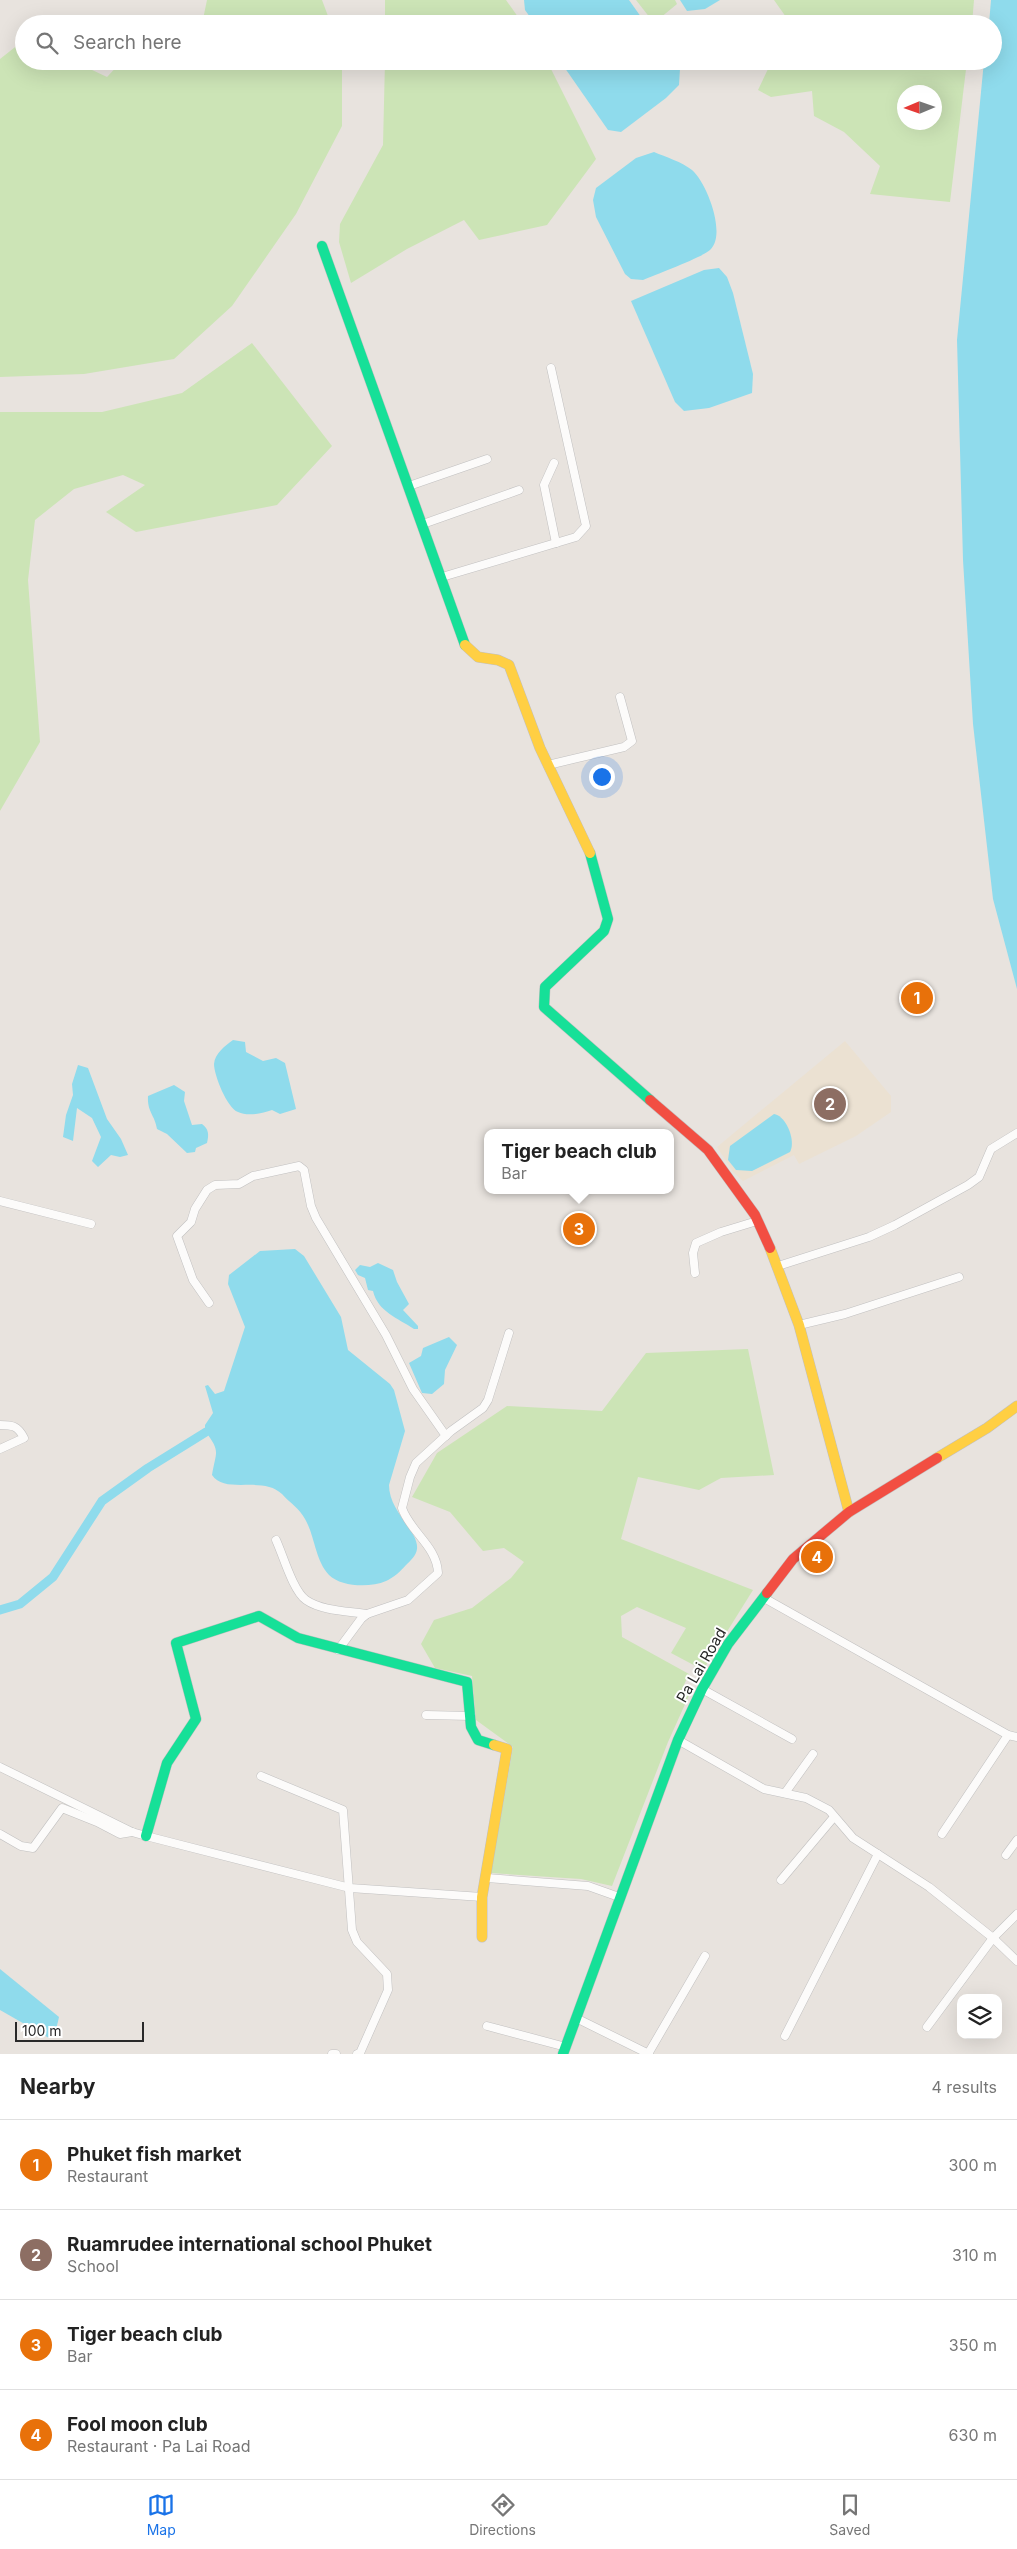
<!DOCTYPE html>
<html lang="en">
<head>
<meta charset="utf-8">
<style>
  body { margin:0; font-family:Inter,sans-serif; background:#f2f2f2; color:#222 }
  .controls { position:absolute; right:15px; bottom:15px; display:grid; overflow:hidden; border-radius:10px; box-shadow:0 5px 20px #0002 }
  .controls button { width:45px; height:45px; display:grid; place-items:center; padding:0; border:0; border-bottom:1px solid #e0e0e0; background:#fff; color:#222; font:25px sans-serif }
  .compass { position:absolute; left:897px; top:85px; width:45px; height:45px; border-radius:50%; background:#fff; box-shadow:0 5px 20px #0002; rotate:268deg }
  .scale { position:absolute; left:15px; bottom:12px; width:129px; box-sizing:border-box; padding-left:5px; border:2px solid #292929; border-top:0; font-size:14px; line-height:18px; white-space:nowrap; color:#292929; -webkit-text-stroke:4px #fff; paint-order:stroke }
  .you { position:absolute; left:601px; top:776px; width:18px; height:18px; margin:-12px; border:4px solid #fff; border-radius:50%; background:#1a73e8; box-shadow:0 0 0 8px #1a73e833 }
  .badge { display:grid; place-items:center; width:32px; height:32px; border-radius:50%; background:#1a73e8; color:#fff; font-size:16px; font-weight:700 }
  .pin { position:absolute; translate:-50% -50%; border:2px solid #fff; box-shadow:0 1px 5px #0006 }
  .popup { position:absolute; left:484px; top:1129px; width:190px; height:65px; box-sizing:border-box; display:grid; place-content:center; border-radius:10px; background:#fff; filter:drop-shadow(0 1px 4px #0005); font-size:16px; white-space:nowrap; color:#767676 }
  .popup b { font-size:19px; color:#222 }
  .popup::after { content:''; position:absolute; left:50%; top:100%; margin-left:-10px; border:10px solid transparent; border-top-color:#fff }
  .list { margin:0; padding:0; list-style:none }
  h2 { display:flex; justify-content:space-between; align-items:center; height:65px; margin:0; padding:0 20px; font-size:21px }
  h2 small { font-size:16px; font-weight:400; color:#767676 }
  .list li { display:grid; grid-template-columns:32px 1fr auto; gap:15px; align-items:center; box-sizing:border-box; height:90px; padding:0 20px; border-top:1px solid #e0e0e0 }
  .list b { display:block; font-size:19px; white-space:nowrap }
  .list p { margin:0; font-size:16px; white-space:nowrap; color:#767676 }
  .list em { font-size:16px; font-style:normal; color:#767676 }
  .icon { flex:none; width:28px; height:28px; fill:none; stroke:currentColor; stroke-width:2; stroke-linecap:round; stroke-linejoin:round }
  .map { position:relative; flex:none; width:1017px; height:2054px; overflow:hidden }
  .search { position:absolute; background:#fff; box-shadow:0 5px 20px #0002; left:15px; right:15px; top:15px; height:55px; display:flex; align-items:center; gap:12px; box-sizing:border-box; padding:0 18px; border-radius:28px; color:#767676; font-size:19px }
  .sheet { height:425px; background:#fff }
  nav { display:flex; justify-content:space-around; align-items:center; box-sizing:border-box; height:70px; border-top:1px solid #e0e0e0; background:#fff; font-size:14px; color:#767676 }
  nav a { display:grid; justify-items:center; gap:2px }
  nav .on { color:#1a73e8 }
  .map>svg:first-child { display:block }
  .education { fill:#ebe1d2 }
  .green { fill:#cce4b6; fill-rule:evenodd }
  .water { fill:#8fdbec }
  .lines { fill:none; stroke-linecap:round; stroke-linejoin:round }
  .canal { stroke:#8fdbec; stroke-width:9 }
  .street-casing { stroke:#c1c0c0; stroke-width:9 }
  .fast-casing { stroke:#c1c0c0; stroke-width:11 }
  .slow-casing { stroke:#c1c0c0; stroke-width:11 }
  .jam-casing { stroke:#c1c0c0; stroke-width:11 }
  .street { stroke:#fcfbfa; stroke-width:8 }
  .fast { stroke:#16e098; stroke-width:10 }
  .slow { stroke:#ffcf43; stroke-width:10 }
  .jam { stroke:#f24e42; stroke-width:10 }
  .labels { text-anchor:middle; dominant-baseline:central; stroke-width:4; stroke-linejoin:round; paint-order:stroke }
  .street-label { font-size:15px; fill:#292929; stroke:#fff }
</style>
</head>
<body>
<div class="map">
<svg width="1017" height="2054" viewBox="0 0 1017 2054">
  <rect width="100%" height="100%" fill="#e8e3de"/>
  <polygon class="education" points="845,1041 891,1096 891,1112 856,1136 799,1164 794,1155 743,1181 733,1172 717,1147"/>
  <g class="green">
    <polygon points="207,0 322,0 331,24 202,24"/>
    <polygon points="385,0 506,0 523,24 385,24"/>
    <polygon points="636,0 675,0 677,4 654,23"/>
    <polygon points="774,0 974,0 972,24 786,24 786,17"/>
    <polygon points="24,40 24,61 73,61 107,77 122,61 342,61 342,126 296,214 232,306 174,359 84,374 0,377 0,59"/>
    <polygon points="385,61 547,61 596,159 547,225 479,240 464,220 407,249 351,283 339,242 340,224 383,145"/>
    <path d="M778 61H967L950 202 870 194 880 166 844 132 814 116 812 91 771 97 758 90 768 69ZM904 92H934V122H904Z"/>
    <polygon points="252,343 332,446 277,505 136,532 106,512 145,485 123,475 74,489 35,520 28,580 40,742 0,811 0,412 102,412 182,393"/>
    <polygon points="748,1349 774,1475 721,1478 699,1490 638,1477 621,1539 753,1590 703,1670 671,1653 686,1628 637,1607 621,1616 622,1637 689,1674 683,1687 691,1691 668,1742 612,1886 581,1879 491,1873 513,1747 476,1720 472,1676 435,1668 421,1644 434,1620 472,1608 511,1578 524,1562 504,1548 483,1551 450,1512 412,1497 437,1453 507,1406 602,1411 646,1353"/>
  </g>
  <g class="water">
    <polygon points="524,0 629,0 646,24 535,24 525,10"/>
    <polygon points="680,0 720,0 705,9 687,11"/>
    <polygon points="991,0 1017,0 1017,989 993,899 973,724 963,560 957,340 984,61 993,61 993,24 989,24"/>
    <polygon points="560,61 674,61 680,69 679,85 666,98 621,132 608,130"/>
    <path d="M654 152C666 157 682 162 692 170 707 183 727 235 710 250 701 258 657 274 643 280L631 279 625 274 596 217 593 200 596 188 636 158Z"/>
    <polygon points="719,268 727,277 733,293 753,374 752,393 709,408 684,411 675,402 631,301 704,270"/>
    <path d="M233 1040 245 1042 246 1052 263 1061 276 1058 285 1063 296 1109 280 1114 272 1110C263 1113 248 1117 238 1112 227 1108 214 1075 214 1064 215 1053 225 1046 233 1040Z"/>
    <polygon points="78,1065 88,1068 107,1119 121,1139 128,1155 120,1157 111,1155 98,1167 92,1161 101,1137 92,1118 77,1108 73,1141 63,1137 66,1115 73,1095 72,1084"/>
    <path d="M174 1085 185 1092 184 1101 192 1125 202 1124C209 1129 209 1135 207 1143L196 1148 195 1152 187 1153 167 1134 157 1129C155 1115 147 1112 148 1096Z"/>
    <path d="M774 1114C787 1116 796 1142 790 1152L752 1171 736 1170 728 1160 730 1146Z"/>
    <path d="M295 1249 304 1256 341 1317 348 1350 390 1384 394 1390 405 1431 389 1485C389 1512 419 1531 417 1549 416 1556 411 1560 406 1565 401 1571 393 1578 386 1581 370 1588 341 1587 329 1575 315 1560 315 1536 305 1519 300 1509 289 1502 282 1494 263 1475 225 1495 212 1475 216 1451 221 1452 205 1431V1425L213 1413 205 1386 208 1385 215 1394 224 1391 245 1327 228 1284 229 1275 260 1251Z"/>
    <path d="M378 1263 393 1270 397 1282 409 1304 403 1310 418 1326V1329H414C398 1318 378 1312 373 1291L368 1290 365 1278 358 1275 355 1270 360 1265 370 1267Z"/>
    <polygon points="449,1337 457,1345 445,1370 444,1384 432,1394 422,1393 409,1363 421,1356 423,1348"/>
    <polygon points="0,1969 59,2017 56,2030 49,2038 0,2010"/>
  </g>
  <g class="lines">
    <polyline class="canal" points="0,1610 20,1604 53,1577 102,1501 148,1468 206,1432"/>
    <g class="street-casing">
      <g id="street">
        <polyline points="554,463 544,485 556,543"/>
        <polyline points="409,486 487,459"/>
        <polyline points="423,524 519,490"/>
        <polyline points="442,577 576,537 586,526 551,368"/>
        <polyline points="548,765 624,747 632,741 620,697"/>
        <polyline points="0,1201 91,1224"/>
        <polyline points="778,1266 869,1237 895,1225 968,1185 979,1177 991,1149 1017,1133"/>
        <polyline points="695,1273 693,1253 696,1243 721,1232 757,1221"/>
        <polyline points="209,1303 193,1280 177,1236 191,1222 195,1209 207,1190 215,1185 239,1184 253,1176 299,1166 304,1170 311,1206 316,1218 386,1335 413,1389 446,1436"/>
        <polyline points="799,1325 845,1314 959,1277"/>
        <path d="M0 1425C13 1425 18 1426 24 1438L0 1449"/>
        <path d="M276 1540C283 1555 293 1591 306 1600 322 1611 348 1611 367 1614"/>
        <polyline points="764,1598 1008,1735 1017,1737"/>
        <path d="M338 1650 361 1619 367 1614 408 1600 438 1573C437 1546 410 1532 402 1508L410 1477 416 1463 451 1431 483 1408 488 1400 509 1333"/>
        <polyline points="702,1689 792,1739"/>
        <polyline points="426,1715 471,1716"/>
        <polyline points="678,1740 764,1789 806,1798 829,1810 853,1838 929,1887 993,1938 1017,1961"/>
        <polyline points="0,1767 132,1832 146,1836 350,1888 482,1897"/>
        <polyline points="261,1776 343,1810 352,1930 357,1942 387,1974 388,1990 360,2053 357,2054"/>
        <polyline points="785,1793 813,1754"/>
        <polyline points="0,1834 21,1846 33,1848 62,1808 97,1822 120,1834 132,1832"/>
        <polyline points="942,1834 1008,1735"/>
        <polyline points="1006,1855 1017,1840"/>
        <polyline points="487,1878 588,1886 619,1897"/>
        <polyline points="781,1880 834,1817"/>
        <polyline points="576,2018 649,2054"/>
        <polyline points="487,2026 566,2047"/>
        <polyline points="927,2027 993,1938 1017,1914"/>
        <polyline points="785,2036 878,1854"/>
        <polyline points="332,2054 336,2054"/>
        <polyline points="648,2054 705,1956"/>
      </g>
    </g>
    <g class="fast-casing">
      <g id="fast">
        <polyline points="322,246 465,645"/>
        <polyline points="590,853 608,919 604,931 545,987 544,1007 650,1100"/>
        <polyline points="146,1836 167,1763 196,1719 176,1643 259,1616 298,1638 467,1682 471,1727 478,1740 494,1745"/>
        <polyline points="563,2054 678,1740 702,1689 728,1644 767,1593"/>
      </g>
    </g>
    <g class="slow-casing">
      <g id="slow">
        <polyline points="465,645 478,657 498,660 509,665 540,748 590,853"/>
        <polyline points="770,1248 799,1325 849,1512"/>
        <polyline points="937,1458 987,1428 1017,1406"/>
        <polyline points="482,1937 482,1897 507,1749 494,1745"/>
      </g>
    </g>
    <g class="jam-casing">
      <g id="jam">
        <polyline points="650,1100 708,1150 755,1215 770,1248"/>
        <polyline points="767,1593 793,1559 849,1512 937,1458"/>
      </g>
    </g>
    <use href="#street" class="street"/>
    <use href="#fast" class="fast"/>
    <use href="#slow" class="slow"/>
    <use href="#jam" class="jam"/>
  </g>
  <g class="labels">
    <g class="street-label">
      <text transform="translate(701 1665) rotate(-60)">Pa Lai Road</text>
    </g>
  </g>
</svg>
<div class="controls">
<button><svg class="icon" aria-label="layers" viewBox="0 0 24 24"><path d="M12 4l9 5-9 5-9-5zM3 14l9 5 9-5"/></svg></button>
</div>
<svg class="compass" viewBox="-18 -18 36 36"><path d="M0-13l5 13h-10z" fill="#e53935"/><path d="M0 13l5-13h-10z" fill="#767676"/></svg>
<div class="scale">100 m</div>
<div class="you"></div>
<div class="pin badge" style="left:917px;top:998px;background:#e8710a">1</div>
<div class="pin badge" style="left:830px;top:1104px;background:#8d6e63">2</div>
<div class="pin badge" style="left:579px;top:1229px;background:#e8710a">3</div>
<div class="popup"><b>Tiger beach club</b>Bar</div>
<div class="pin badge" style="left:817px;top:1557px;background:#e8710a">4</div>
<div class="search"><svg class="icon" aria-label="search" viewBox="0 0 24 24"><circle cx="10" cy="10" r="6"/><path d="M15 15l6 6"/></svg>Search here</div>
</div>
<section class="sheet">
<h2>Nearby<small>4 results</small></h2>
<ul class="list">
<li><span class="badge" style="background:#e8710a">1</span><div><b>Phuket fish market</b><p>Restaurant</p></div><em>300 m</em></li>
<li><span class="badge" style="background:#8d6e63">2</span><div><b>Ruamrudee international school Phuket</b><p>School</p></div><em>310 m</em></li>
<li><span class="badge" style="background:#e8710a">3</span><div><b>Tiger beach club</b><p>Bar</p></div><em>350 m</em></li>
<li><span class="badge" style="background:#e8710a">4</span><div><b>Fool moon club</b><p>Restaurant · Pa Lai Road</p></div><em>630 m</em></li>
</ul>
</section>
<nav>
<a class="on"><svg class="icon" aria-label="map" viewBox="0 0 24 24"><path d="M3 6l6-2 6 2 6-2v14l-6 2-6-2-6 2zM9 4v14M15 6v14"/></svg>Map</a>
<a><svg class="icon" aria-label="directions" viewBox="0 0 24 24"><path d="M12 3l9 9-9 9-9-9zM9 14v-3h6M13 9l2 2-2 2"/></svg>Directions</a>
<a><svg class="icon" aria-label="saved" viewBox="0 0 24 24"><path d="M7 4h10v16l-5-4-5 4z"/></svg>Saved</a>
</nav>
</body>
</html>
